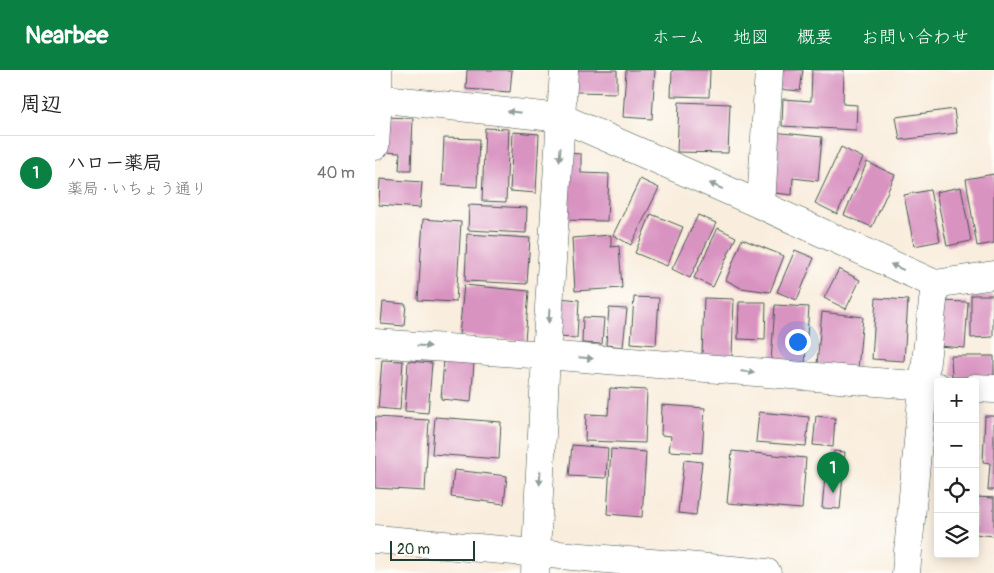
<!DOCTYPE html>
<html lang="ja">
<head>
<meta charset="utf-8">
<style>
  body { margin:0; font-family:Pangolin,"Klee One",sans-serif; background:#f2f2f2; color:#222 }
  .controls { position:absolute; right:15px; bottom:15px; display:grid; overflow:hidden; border-radius:5px; box-shadow:0 2px 12px #0003 }
  .controls button { width:45px; height:45px; display:grid; place-items:center; padding:0; border:0; border-bottom:1px solid #e0e0e0; background:#fff; color:#222; font:25px sans-serif }
  .scale { position:absolute; left:15px; bottom:12px; width:85px; box-sizing:border-box; padding-left:5px; border:2px solid #1f3d34; border-top:0; font-size:14px; line-height:18px; white-space:nowrap; color:#1f3d34; -webkit-text-stroke:4px #fdfcf7; paint-order:stroke }
  .you { position:absolute; left:422px; top:271px; width:18px; height:18px; margin:-12px; border:4px solid #fff; border-radius:50%; background:#1a73e8; box-shadow:0 0 0 8px #1a73e833 }
  .badge { display:grid; place-items:center; width:32px; height:32px; border-radius:50%; background:#0b8043; color:#fff; font-size:16px; font-weight:700 }
  .pin { position:absolute; translate:-50% -41px; filter:drop-shadow(0 1px 2px #0008) }
  .pin::after { content:''; position:absolute; top:26px; width:18px; height:15px; background:inherit; clip-path:polygon(0 0,100% 0,50% 100%) }
  .list { margin:0; padding:0; list-style:none }
  h2 { display:flex; justify-content:space-between; align-items:center; height:65px; margin:0; padding:0 20px; font-size:21px }
  h2 small { font-size:16px; font-weight:400; color:#767676 }
  .list li { display:grid; grid-template-columns:32px 1fr auto; gap:15px; align-items:center; box-sizing:border-box; height:75px; padding:0 20px; border-top:1px solid #e0e0e0 }
  .list b { display:block; font-size:19px; white-space:nowrap }
  .list p { margin:0; font-size:16px; white-space:nowrap; color:#767676 }
  .list em { font-size:16px; font-style:normal; color:#767676 }
  .icon { flex:none; width:28px; height:28px; fill:none; stroke:currentColor; stroke-width:2; stroke-linecap:round; stroke-linejoin:round }
  .map { position:relative; flex:none; width:619px; height:503px; overflow:hidden }
  header { display:flex; align-items:center; gap:30px; box-sizing:border-box; height:70px; padding:0 25px; background:#0b8043; color:#fff }
  header strong { font-size:24px }
  nav { display:flex; gap:28px; margin-inline-start:auto; font-size:18px }
  main { display:flex }
  aside { flex:1; background:#fff }
  .map>svg:first-child { display:block }
  .building { fill:#d993c1 }
  .lines { fill:none; stroke-linecap:round; stroke-linejoin:round }
  .street-casing { stroke:#40574d; stroke-width:29 }
  .primary-casing { stroke:#40574d; stroke-width:29 }
  .street { stroke:#fff; stroke-width:28 }
  .primary { stroke:#fff; stroke-width:28 }
  .oneway { fill:#8f9e9a }
</style>
</head>
<body>
<header>
<strong>Nearbee</strong>
<nav><a>ホーム</a><a>地図</a><a>概要</a><a>お問い合わせ</a></nav>
</header>
<main>
<aside>
<h2>周辺<small></small></h2>
<ul class="list">
<li><span class="badge">1</span><div><b>ハロー薬局</b><p>薬局 · いちょう通り</p></div><em>40 m</em></li>
</ul>
</aside>
<div class="map">
<svg width="619" height="503" viewBox="0 0 619 503">
  <rect width="100%" height="100%" fill="#fdfcf7"/>
  <filter id="ink" filterUnits="userSpaceOnUse"><feTurbulence type="fractalNoise" baseFrequency=".02" numOctaves="2"/><feDisplacementMap in="SourceGraphic" scale="10" xChannelSelector="R" yChannelSelector="G"/><feConvolveMatrix kernelMatrix="1 2 1 2 8 2 1 2 1" color-interpolation-filters="sRGB"/></filter>
  <filter id="wash" filterUnits="userSpaceOnUse"><feTurbulence type="fractalNoise" baseFrequency=".0096" numOctaves="4" result="noise"/><feDisplacementMap in="SourceGraphic" scale="20" xChannelSelector="R" yChannelSelector="G"/><feGaussianBlur stdDeviation="1.12" result="paint"/><feColorMatrix in="noise" values="0 0 0 0 0 0 0 0 0 0 0 0 0 0 0 0 0 1.4 0 .05"/><feComposite in="paint" operator="in"/></filter>
  <g filter="url(#wash)">
    <rect width="100%" height="100%" fill="#f9eddd"/>
    <g id="blocks">
      <g class="building">
        <polygon points="92,0 137,0 135,22 91,19"/>
        <polygon points="201,0 242,0 242,23 201,22"/>
        <polygon points="251,0 280,0 277,49 248,47"/>
        <polygon points="297,0 335,0 334,27 296,26"/>
        <polygon points="404,0 428,0 425,21 402,19"/>
        <polygon points="437,0 469,0 468,34 482,35 481,60 407,56 408,29 436,31"/>
        <polygon points="304,32 355,34 353,83 302,82"/>
        <polygon points="579,39 582,63 525,70 521,47"/>
        <polygon points="8,47 38,48 36,100 24,100 25,83 7,82"/>
        <polygon points="110,58 134,59 131,132 107,131"/>
        <polygon points="138,62 164,64 161,123 135,121"/>
        <polygon points="397,62 447,67 443,111 418,108 417,125 391,122"/>
        <polygon points="69,68 104,69 102,117 67,115"/>
        <polygon points="466,77 488,88 462,144 440,133"/>
        <polygon points="190,83 206,84 206,103 234,104 232,151 188,150"/>
        <polygon points="492,92 520,105 497,157 469,145"/>
        <polygon points="619,104 619,173 602,176 591,109"/>
        <polygon points="5,109 47,112 45,138 4,135"/>
        <polygon points="265,109 284,118 256,175 238,165"/>
        <polygon points="586,117 596,171 572,176 561,122"/>
        <polygon points="555,120 565,171 539,176 529,125"/>
        <polygon points="94,135 152,138 151,163 93,160"/>
        <polygon points="276,144 308,157 292,196 260,183"/>
        <polygon points="323,145 341,153 315,208 297,199"/>
        <polygon points="48,149 86,152 81,232 43,230"/>
        <polygon points="343,158 361,167 338,217 319,208"/>
        <polygon points="92,164 155,168 152,214 90,211"/>
        <polygon points="236,165 236,177 244,176 247,218 200,221 197,168"/>
        <polygon points="367,169 409,186 395,222 366,218 351,210"/>
        <polygon points="420,180 439,188 422,230 402,222"/>
        <polygon points="464,199 485,210 471,239 449,228"/>
        <polygon points="89,215 154,221 150,271 84,265"/>
        <polygon points="596,225 618,225 618,267 596,268"/>
        <polygon points="259,227 284,228 281,275 256,273"/>
        <polygon points="184,228 204,230 202,268 181,267"/>
        <polygon points="329,228 359,229 357,287 327,286"/>
        <polygon points="501,228 533,230 529,291 497,289"/>
        <polygon points="564,231 593,232 590,278 562,276"/>
        <polygon points="8,232 31,234 29,256 6,254"/>
        <polygon points="364,232 391,232 390,270 363,269"/>
        <polygon points="400,235 434,237 430,294 396,291"/>
        <polygon points="234,238 252,239 248,277 231,275"/>
        <polygon points="447,242 488,247 483,298 442,294"/>
        <polygon points="208,247 229,248 227,274 207,273"/>
        <polygon points="576,286 619,286 619,308 577,307"/>
        <polygon points="7,290 28,291 25,340 3,338"/>
        <polygon points="69,290 99,293 96,332 66,329"/>
        <polygon points="33,291 57,293 53,343 30,341"/>
        <polygon points="235,318 272,320 270,373 210,371 211,344 233,345"/>
        <polygon points="287,335 330,338 327,383 294,381 296,366 286,365"/>
        <polygon points="384,342 434,347 431,376 381,372"/>
        <polygon points="441,346 460,348 458,377 438,375"/>
        <polygon points="610,346 619,346 619,420 613,420 615,393 608,392"/>
        <polygon points="0,347 54,350 50,421 0,418"/>
        <polygon points="60,347 126,352 124,389 57,384"/>
        <polygon points="197,375 233,378 231,408 194,406"/>
        <polygon points="236,379 271,382 267,447 232,444"/>
        <polygon points="357,381 431,388 427,439 352,433"/>
        <polygon points="459,381 470,382 465,439 447,438 452,387 458,387"/>
        <polygon points="309,390 327,392 321,445 303,443"/>
        <polygon points="79,400 132,406 129,434 76,427"/>
        <polygon points="601,427 619,428 619,466 600,464"/>
      </g>
    </g>
  </g>
  <g filter="url(#ink)">
    <use href="#blocks" fill-opacity="0" stroke="#40574d" stroke-width="1"/>
    <g class="lines">
      <g class="street-casing">
        <g id="street">
          <polyline points="0,28 187,48 386,135 560,214 619,205"/>
          <polyline points="0,76 3,28 3,0"/>
          <polyline points="386,135 394,0"/>
          <polyline points="0,273 171,285 563,317"/>
          <polyline points="600,318 619,319"/>
          <polyline points="160,503 171,285 189,0"/>
          <polyline points="531,503 548,317 560,214"/>
        </g>
      </g>
      <g class="primary-casing">
        <polyline id="primary" points="0,469 392,503"/>
      </g>
      <use href="#street" class="street"/>
      <use href="#primary" class="primary"/>
    </g>
    <defs><path id="oneway-solid" d="M-6-.8H1V-3.2L6.5 0L1 3.2V.8H-6Z" transform="scale(1.25)"/></defs>
    <g class="oneway">
      <use href="#oneway-solid" transform="translate(139 42) rotate(-174)"/>
      <use href="#oneway-solid" transform="translate(185 84) rotate(94)"/>
      <use href="#oneway-solid" transform="translate(341 116) rotate(-156)"/>
      <use href="#oneway-solid" transform="translate(522 197) rotate(-156)"/>
      <use href="#oneway-solid" transform="translate(174 246) rotate(94)"/>
      <use href="#oneway-solid" transform="translate(49 276) rotate(4)"/>
      <use href="#oneway-solid" transform="translate(211 288) rotate(5)"/>
      <use href="#oneway-solid" transform="translate(373 302) rotate(5)"/>
      <use href="#oneway-solid" transform="translate(165 408) rotate(93)"/>
    </g>
  </g>
</svg>
<div class="controls">
<button>+</button>
<button>−</button>
<button><svg class="icon" aria-label="locate" viewBox="0 0 24 24"><circle cx="12" cy="12" r="6"/><path d="M12 2v4M12 18v4M2 12h4M18 12h4"/></svg></button>
<button><svg class="icon" aria-label="layers" viewBox="0 0 24 24"><path d="M12 4l9 5-9 5-9-5zM3 14l9 5 9-5"/></svg></button>
</div>
<div class="scale">20 m</div>
<div class="you"></div>
<div class="pin badge" style="left:458px;top:423px">1</div>
</div>
</main>
</body>
</html>
